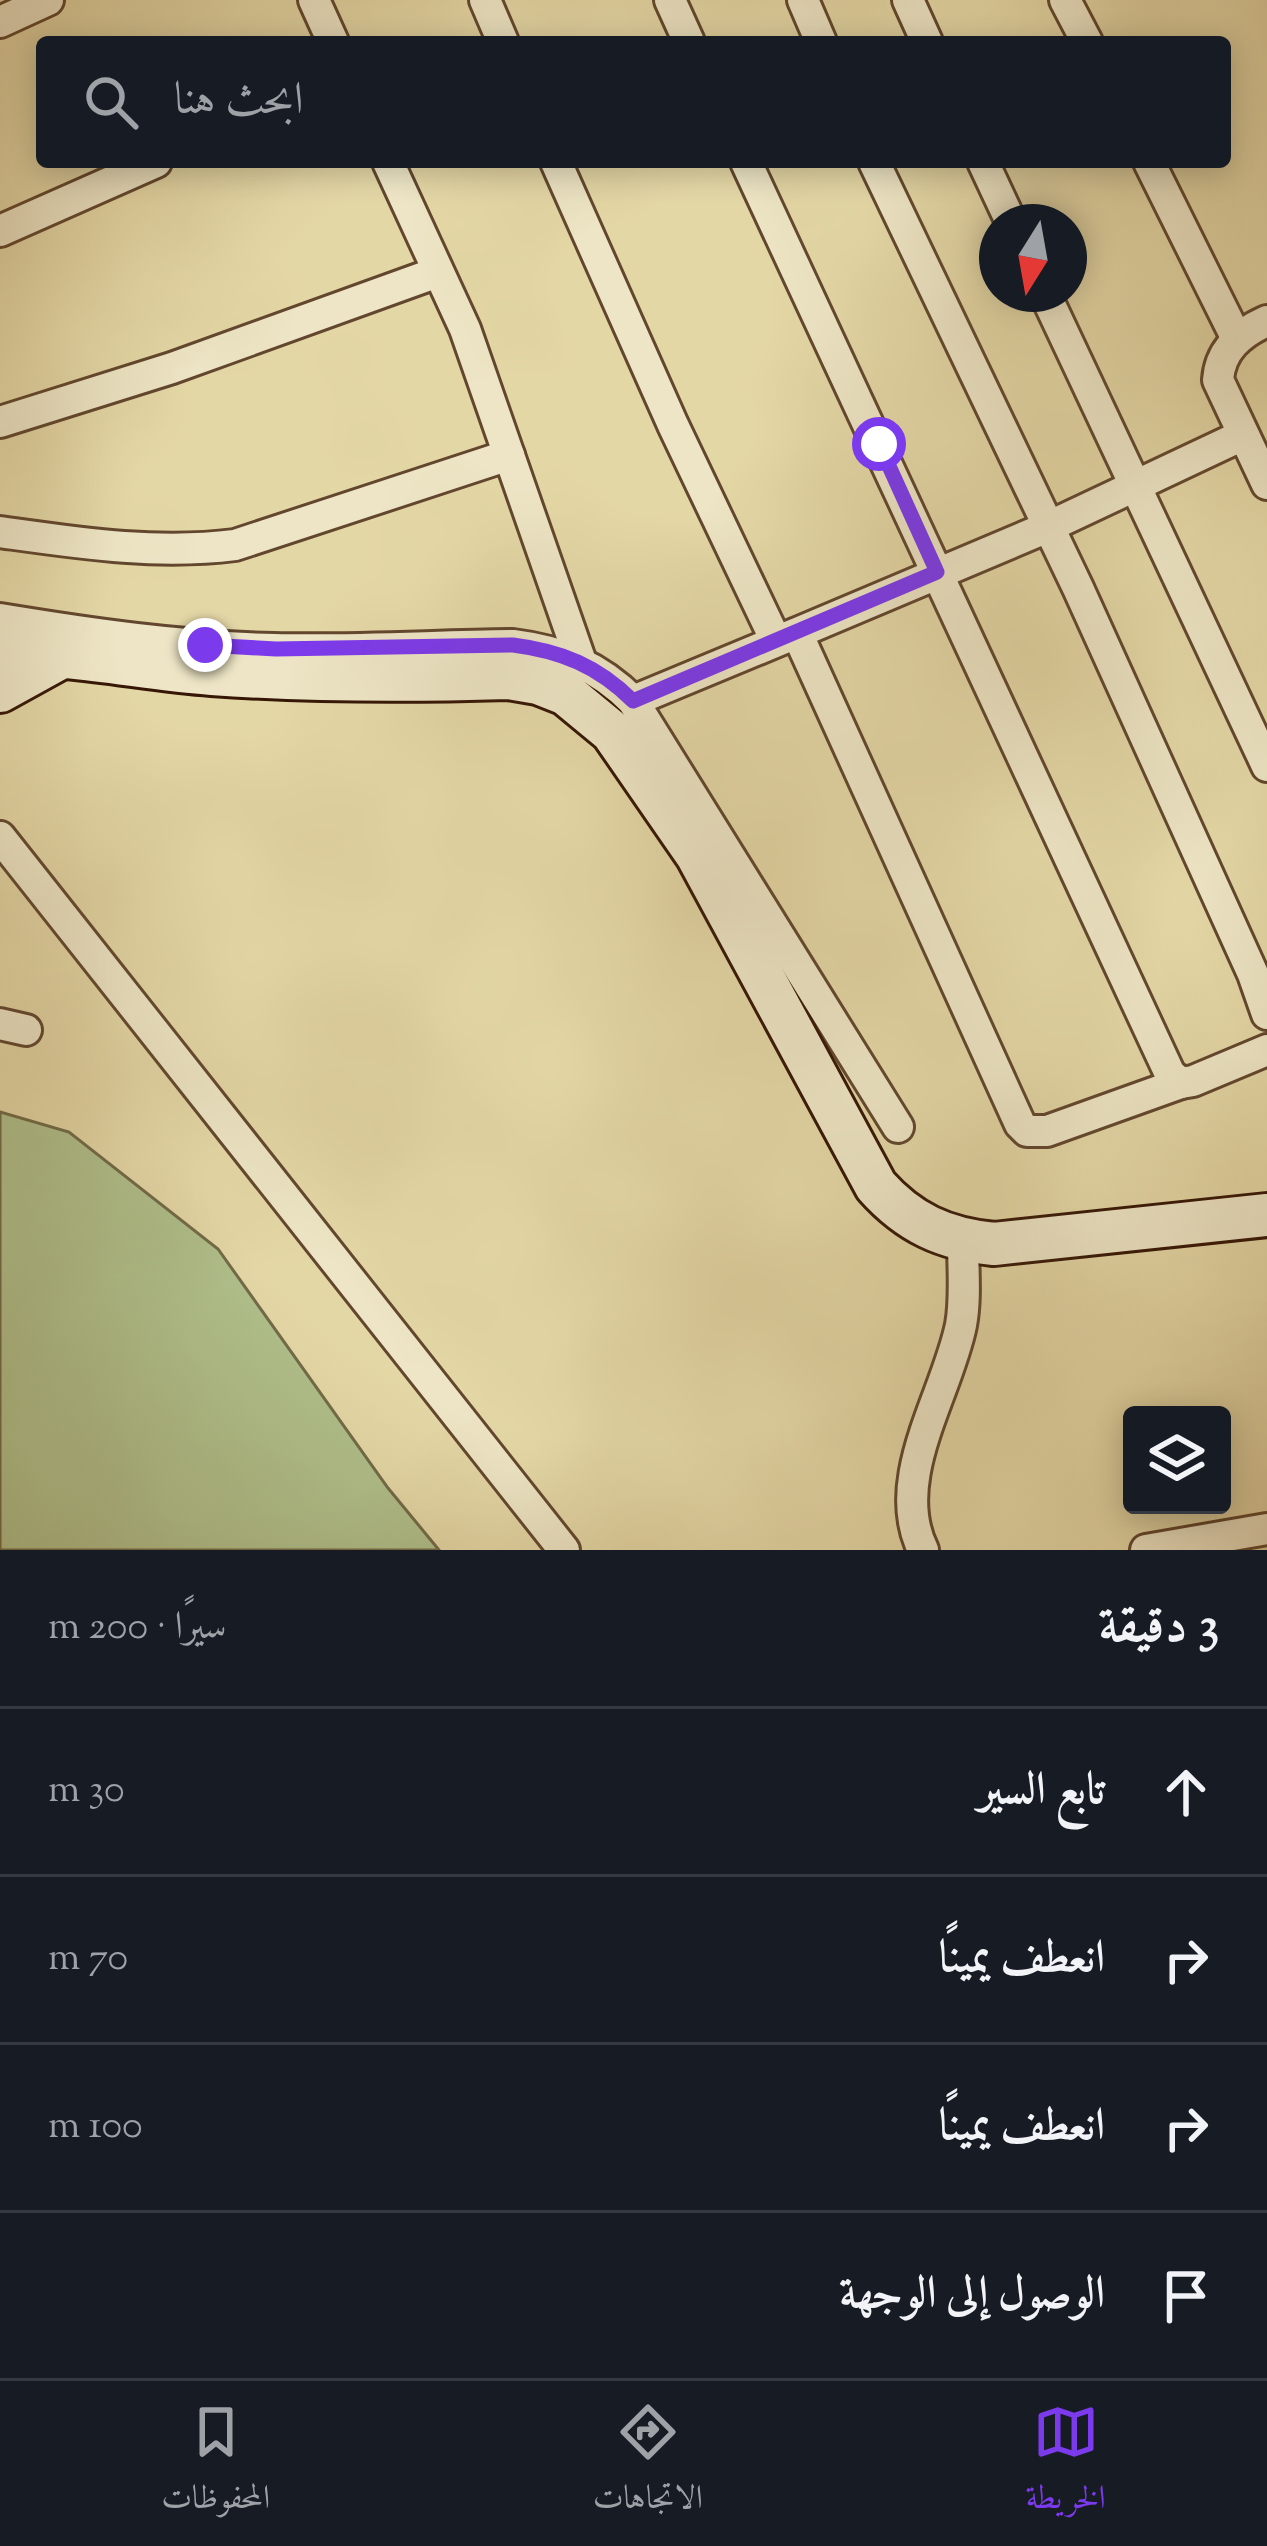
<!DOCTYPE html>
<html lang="ar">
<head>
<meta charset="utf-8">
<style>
  body { margin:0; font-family:"Sorts Mill Goudy",Amiri,serif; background:#242831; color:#f1f3f6; direction:rtl }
  .controls { position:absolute; right:36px; bottom:36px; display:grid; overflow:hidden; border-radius:12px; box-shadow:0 6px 30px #0003 }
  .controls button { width:108px; height:108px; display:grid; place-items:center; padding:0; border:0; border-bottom:3px solid #363941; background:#171b24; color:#f1f3f6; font:60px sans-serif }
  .compass { position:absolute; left:979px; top:204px; width:108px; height:108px; border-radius:50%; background:#171b24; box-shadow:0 6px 30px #0003; rotate:191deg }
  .stop { position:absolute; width:36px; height:36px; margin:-27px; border:9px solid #7c3aed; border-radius:50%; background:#fff }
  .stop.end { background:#7c3aed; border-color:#fff; box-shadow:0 3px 12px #0008 }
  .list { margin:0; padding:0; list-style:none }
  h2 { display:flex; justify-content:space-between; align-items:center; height:156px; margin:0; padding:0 48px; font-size:51px }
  h2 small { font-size:39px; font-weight:400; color:#9ea1a6 }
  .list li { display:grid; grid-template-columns:78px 1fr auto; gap:36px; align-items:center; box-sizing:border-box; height:168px; padding:0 48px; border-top:3px solid #363941 }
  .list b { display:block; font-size:45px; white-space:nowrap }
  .list em { font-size:39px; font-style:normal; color:#9ea1a6 }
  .icon { flex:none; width:66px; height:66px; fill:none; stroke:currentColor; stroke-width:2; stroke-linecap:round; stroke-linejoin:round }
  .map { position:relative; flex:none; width:1267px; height:1550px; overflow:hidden; direction:ltr }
  .search { position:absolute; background:#171b24; box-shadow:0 6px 30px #0003; left:36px; right:36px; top:36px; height:132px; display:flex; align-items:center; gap:30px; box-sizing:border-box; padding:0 42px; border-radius:12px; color:#9ea1a6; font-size:45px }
  .sheet { height:828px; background:#171b24 }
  nav { display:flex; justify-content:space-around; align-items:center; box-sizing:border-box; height:168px; border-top:3px solid #363941; background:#171b24; font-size:33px; color:#9ea1a6 }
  nav a { display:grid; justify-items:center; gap:6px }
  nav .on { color:#7c3aed }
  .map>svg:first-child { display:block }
  .green { fill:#afbf8b; stroke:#726b48; stroke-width:3 }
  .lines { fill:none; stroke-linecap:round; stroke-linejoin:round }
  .street-casing { stroke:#62472e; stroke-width:36 }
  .secondary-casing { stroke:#361706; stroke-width:48 }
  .street { stroke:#ede5c5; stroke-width:30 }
  .secondary { stroke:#ede5c5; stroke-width:42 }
  .route { stroke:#7c3aed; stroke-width:15 }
</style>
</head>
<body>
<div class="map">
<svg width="1267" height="1550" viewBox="0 0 1267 1550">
  <rect width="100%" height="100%" fill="#e4d7a6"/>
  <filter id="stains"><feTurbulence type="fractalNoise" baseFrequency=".00167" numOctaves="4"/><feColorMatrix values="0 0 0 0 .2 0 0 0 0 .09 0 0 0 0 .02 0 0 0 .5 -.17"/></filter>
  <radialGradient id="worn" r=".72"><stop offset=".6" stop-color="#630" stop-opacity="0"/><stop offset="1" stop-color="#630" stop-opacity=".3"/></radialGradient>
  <polygon class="green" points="0,1112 69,1132 218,1249 388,1488 439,1550 0,1550"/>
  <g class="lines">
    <g class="street-casing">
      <g id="street">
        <polyline points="314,0 333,42"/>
        <polyline points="485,0 503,42"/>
        <polyline points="670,0 689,42"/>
        <polyline points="803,0 821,42"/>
        <polyline points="908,0 927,42"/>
        <polyline points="1065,0 1087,42"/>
        <polyline points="0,22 48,0"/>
        <polyline points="388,162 465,329 581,662"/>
        <polyline points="556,162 673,425 776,641"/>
        <polyline points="746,162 1170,1074 1181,1083 1193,1081 1267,1050"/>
        <polyline points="874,162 1078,588 1253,974 1267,1014"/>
        <polyline points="983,162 1011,222"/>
        <polyline points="1149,162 1237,339"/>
        <polyline points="0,231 156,162"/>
        <polyline points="1045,294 1267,766"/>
        <path d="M1267 321C1240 333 1220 350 1218 380L1267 484"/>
        <polyline points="0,422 172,368 438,272"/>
        <path d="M0 532C79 543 156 555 235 545L509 455"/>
        <path d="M0 619C91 634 181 647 274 649 353 651 433 646 513 645 561 651 598 666 633 701L898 1127"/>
        <polyline points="633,701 792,635"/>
        <polyline points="0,837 564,1550"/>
        <polyline points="0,1024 26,1030"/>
        <polyline points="1181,1083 1047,1131 1027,1131 1020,1124 797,633 1048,527 1243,435"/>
        <path d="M923 1550C888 1479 947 1395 961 1325 966 1298 963 1269 963 1241"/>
        <polyline points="1146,1550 1267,1529"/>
      </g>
    </g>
    <g class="secondary-casing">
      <g id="secondary">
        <path d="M0 655C71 652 141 669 212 674 310 681 410 681 508 678L538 683 566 694 612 732 697 855 876 1186C909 1223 944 1239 994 1244L1267 1215"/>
        <polyline points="0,691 58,659"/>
      </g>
    </g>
    <use href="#street" class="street"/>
    <use href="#secondary" class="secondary"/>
  </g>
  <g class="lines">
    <path class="route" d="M205 645 276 649 513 645C561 651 598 666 633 701L937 572 879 444"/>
  </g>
  <rect width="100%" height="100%" filter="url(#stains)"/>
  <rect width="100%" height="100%" fill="url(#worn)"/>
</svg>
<div class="controls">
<button><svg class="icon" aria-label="layers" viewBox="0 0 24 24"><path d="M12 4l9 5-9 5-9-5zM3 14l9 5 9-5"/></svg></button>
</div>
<svg class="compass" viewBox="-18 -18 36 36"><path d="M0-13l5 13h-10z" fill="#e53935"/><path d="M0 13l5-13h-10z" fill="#9ea1a6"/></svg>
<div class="stop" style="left:879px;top:444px"></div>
<div class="stop end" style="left:205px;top:645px"></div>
<div class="search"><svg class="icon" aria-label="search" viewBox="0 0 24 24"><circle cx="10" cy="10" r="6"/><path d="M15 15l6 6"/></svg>ابحث هنا</div>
</div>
<section class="sheet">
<h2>3 دقيقة<small>سيرًا · 200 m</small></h2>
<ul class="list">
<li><svg class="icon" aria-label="ahead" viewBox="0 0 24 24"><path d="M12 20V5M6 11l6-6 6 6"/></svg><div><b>تابع السير</b></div><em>30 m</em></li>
<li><svg class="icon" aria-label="right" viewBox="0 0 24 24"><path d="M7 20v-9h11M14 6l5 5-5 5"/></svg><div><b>انعطف يمينًا</b></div><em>70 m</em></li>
<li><svg class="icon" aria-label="right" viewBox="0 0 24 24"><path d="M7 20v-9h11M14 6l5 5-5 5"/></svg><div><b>انعطف يمينًا</b></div><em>100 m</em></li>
<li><svg class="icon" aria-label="arrive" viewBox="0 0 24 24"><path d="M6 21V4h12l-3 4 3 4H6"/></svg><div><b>الوصول إلى الوجهة</b></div></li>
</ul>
</section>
<nav>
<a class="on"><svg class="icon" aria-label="map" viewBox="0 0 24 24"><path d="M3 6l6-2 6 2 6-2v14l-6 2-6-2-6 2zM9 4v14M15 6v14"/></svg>الخريطة</a>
<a><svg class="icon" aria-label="directions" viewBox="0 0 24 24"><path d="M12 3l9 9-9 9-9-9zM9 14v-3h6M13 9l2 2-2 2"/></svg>الاتجاهات</a>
<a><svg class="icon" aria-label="saved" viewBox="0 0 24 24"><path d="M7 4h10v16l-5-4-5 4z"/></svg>المحفوظات</a>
</nav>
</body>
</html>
